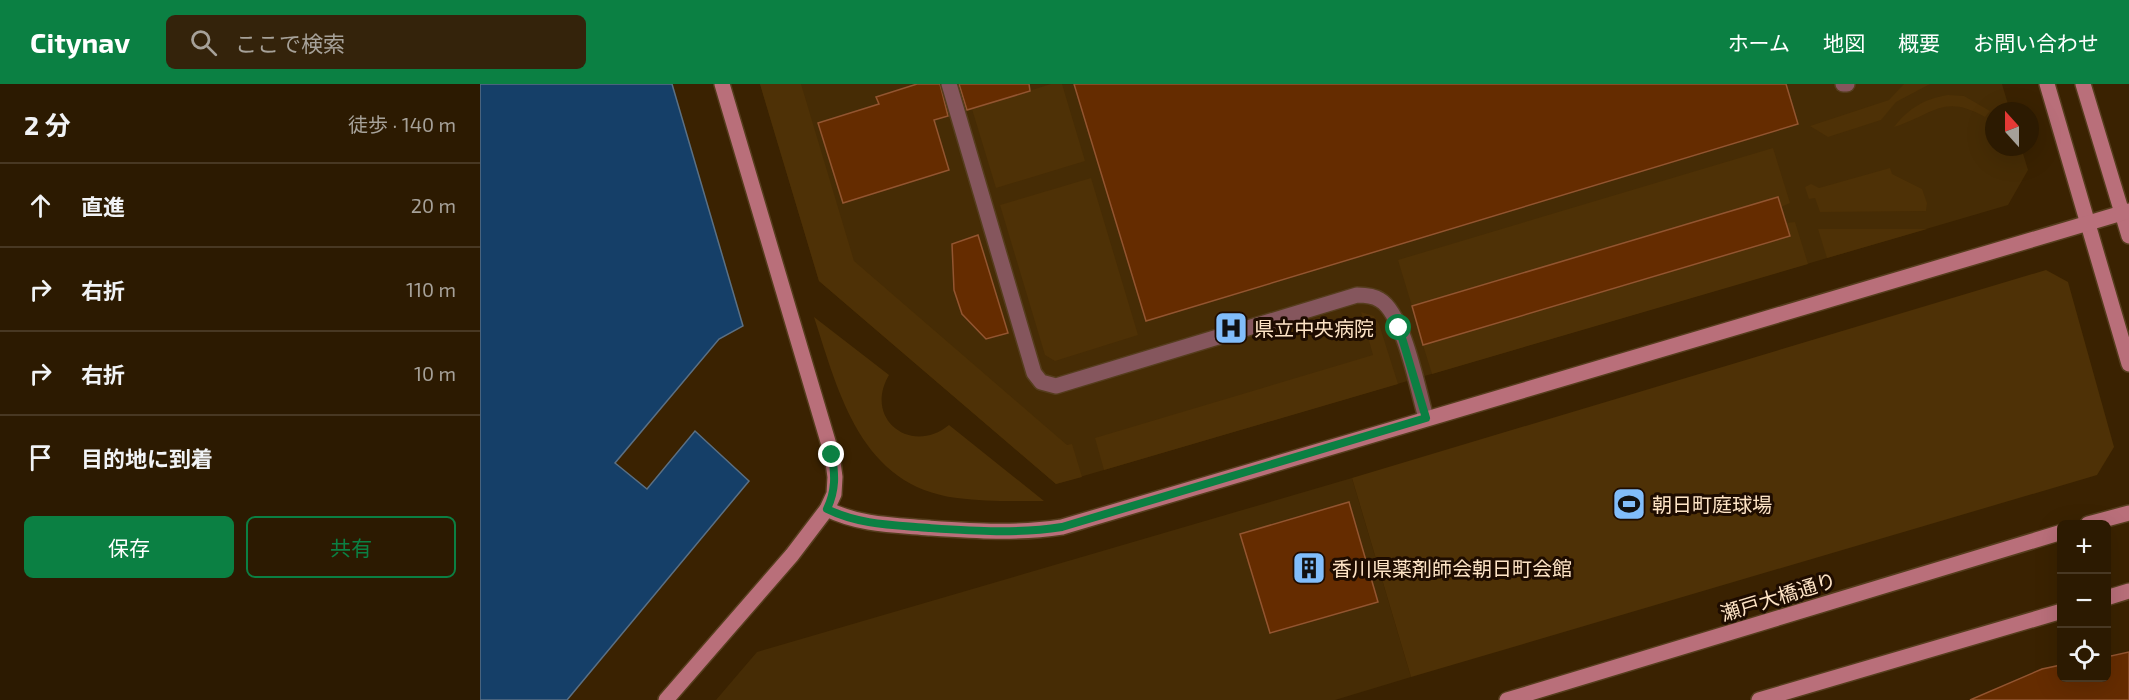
<!DOCTYPE html>
<html lang="ja">
<head>
<meta charset="utf-8">
<style>
  body { margin:0; font-family:"Exo 2","Noto Sans JP",sans-serif; background:#34230b; color:#f1f3f6 }
  .controls { position:absolute; right:18px; bottom:18px; display:grid; overflow:hidden; border-radius:9px; box-shadow:0 6px 24px #0002 }
  .controls button { width:54px; height:54px; display:grid; place-items:center; padding:0; border:0; border-bottom:2px solid #483823; background:#2c1a01; color:#f1f3f6; font:30px sans-serif }
  .compass { position:absolute; left:1505px; top:18px; width:54px; height:54px; border-radius:50%; background:#2c1a01; box-shadow:0 6px 24px #0002; rotate:339deg }
  .stop { position:absolute; width:18px; height:18px; margin:-14px; border:4px solid #0b8043; border-radius:50%; background:#fff }
  .stop.end { background:#0b8043; border-color:#fff; box-shadow:0 2px 6px #0008 }
  .list { margin:0; padding:0; list-style:none }
  h2 { display:flex; justify-content:space-between; align-items:center; height:78px; margin:0; padding:0 24px; font-size:26px }
  h2 small { font-size:20px; font-weight:400; color:#a6a199 }
  .list li { display:grid; grid-template-columns:39px 1fr auto; gap:18px; align-items:center; box-sizing:border-box; height:84px; padding:0 24px; border-top:2px solid #483823 }
  .list b { display:block; font-size:22px; white-space:nowrap }
  .list em { font-size:20px; font-style:normal; color:#a6a199 }
  .actions { display:flex; gap:12px; padding:18px 24px }
  .actions a { flex:1; padding:14px 0; border:2px solid #0b8043; border-radius:9px; text-align:center; font-size:21px; color:#0b8043 }
  .actions .main { background:#0b8043; color:#fff }
  .icon { flex:none; width:33px; height:33px; fill:none; stroke:currentColor; stroke-width:2; stroke-linecap:round; stroke-linejoin:round }
  .map { position:relative; flex:none; width:1649px; height:616px; overflow:hidden }
  header { display:flex; align-items:center; gap:36px; box-sizing:border-box; height:84px; padding:0 30px; background:#0b8043; color:#fff }
  header strong { font-size:28px }
  nav { display:flex; gap:33px; margin-inline-start:auto; font-size:21px }
  .search { width:420px; height:54px; background:#34230b; display:flex; align-items:center; gap:15px; box-sizing:border-box; padding:0 21px; border-radius:9px; color:#a6a199; font-size:22px }
  main { display:flex }
  aside { flex:1; background:#2c1a01 }
  .map>svg:first-child { display:block }
  .built { fill:#462c05 }
  .green { fill:#4e3106 }
  .water { fill:#153f68; stroke:#5b7084; stroke-width:1.5 }
  .building { fill:#652c00; stroke:#935530; stroke-width:1.5 }
  .lines { fill:none; stroke-linecap:round; stroke-linejoin:round }
  .street-casing { stroke:#553d1d; stroke-width:18 }
  .secondary-casing { stroke:#553d1d; stroke-width:18 }
  .street { stroke:#85565d; stroke-width:15 }
  .secondary { stroke:#b96f7a; stroke-width:15 }
  .route { stroke:#0b8043; stroke-width:8 }
  .labels { text-anchor:middle; dominant-baseline:central; stroke-width:6; stroke-linejoin:round; paint-order:stroke }
  .poi-label { font-size:20px; fill:#fee4c6; stroke:#1e0c00; text-anchor:start }
  .street-label { font-size:20px; fill:#fee4c6; stroke:#1e0c00 }
</style>
</head>
<body>
<header>
<strong>Citynav</strong>
<div class="search"><svg class="icon" aria-label="search" viewBox="0 0 24 24"><circle cx="10" cy="10" r="6"/><path d="M15 15l6 6"/></svg>ここで検索</div>
<nav><a>ホーム</a><a>地図</a><a>概要</a><a>お問い合わせ</a></nav>
</header>
<main>
<aside>
<h2>2 分<small>徒歩 · 140 m</small></h2>
<ul class="list">
<li><svg class="icon" aria-label="ahead" viewBox="0 0 24 24"><path d="M12 20V5M6 11l6-6 6 6"/></svg><div><b>直進</b></div><em>20 m</em></li>
<li><svg class="icon" aria-label="right" viewBox="0 0 24 24"><path d="M7 20v-9h11M14 6l5 5-5 5"/></svg><div><b>右折</b></div><em>110 m</em></li>
<li><svg class="icon" aria-label="right" viewBox="0 0 24 24"><path d="M7 20v-9h11M14 6l5 5-5 5"/></svg><div><b>右折</b></div><em>10 m</em></li>
<li><svg class="icon" aria-label="arrive" viewBox="0 0 24 24"><path d="M6 21V4h12l-3 4 3 4H6"/></svg><div><b>目的地に到着</b></div></li>
</ul>
<div class="actions"><a class="main">保存</a><a>共有</a></div>
</aside>
<div class="map">
<svg width="1649" height="616" viewBox="0 0 1649 616">
  <rect width="100%" height="100%" fill="#3a2201"/>
  <g class="built">
    <polygon points="280,0 1522,0 1530,27 1514,27 1514,63 1541,63 1548,86 1528,121 576,400 339,197"/>
    <polygon points="872,394 931,593 855,616 236,616 277,568"/>
  </g>
  <g class="green">
    <polygon points="280,0 321,0 374,177 587,361 592,360 602,393 576,400 339,197"/>
    <polygon points="571,0 582,0 605,77 516,104 492,25"/>
    <polygon points="1424,0 1450,0 1416,18 1401,36 1348,53 1330,42 1409,16"/>
    <path d="M1468 11 1484 12 1510 27 1505 33C1463 9 1453 31 1414 43 1429 24 1444 15 1468 11Z"/>
    <polygon points="1293,64 1310,119 1301,123 1298,113 932,222 918,176"/>
    <polygon points="1410,84 1412,90 1442,105 1447,119 1446,127 1340,128 1335,114 1329,115 1325,103 1331,100 1339,104"/>
    <polygon points="611,94 658,251 575,277 565,271 520,121"/>
    <polygon points="1315,138 1328,180 952,290 943,261 1310,152 1306,139"/>
    <polygon points="1338,145 1447,145 1347,174"/>
    <polygon points="1566,186 1588,198 1634,363 1617,391 931,593 872,394"/>
    <polygon points="881,228 894,232 899,240 918,300 624,386 615,354 893,271"/>
    <path d="M334 233 409 291C383 335 431 372 469 341L564 417C535 417 506 418 477 414 381 402 359 310 334 233Z"/>
  </g>
  <polygon class="water" points="0,0 192,0 263,242 239,255 135,379 167,405 215,347 269,397 87,616 0,616"/>
  <g class="building">
    <polygon points="437,0 460,0 468,32 454,36 469,86 363,119 338,39 399,20 396,13"/>
    <polygon points="479,0 549,0 550,7 487,26"/>
    <polygon points="594,0 1306,0 1318,40 666,237"/>
    <polygon points="1298,113 1310,152 943,261 932,222"/>
    <polygon points="498,151 528,249 506,255 482,230 474,206 472,160"/>
    <polygon points="869,418 898,518 790,549 760,450"/>
    <polygon points="1649,568 1649,616 1490,616 1562,585 1581,581 1581,594 1626,594 1626,573"/>
  </g>
  <g class="lines">
    <g class="street-casing">
      <g id="street">
        <path d="M469 0 554 289 561 298 576 302 877 211C885 211 894 212 900 216 924 230 938 307 946 334"/>
        <polyline points="1363,0 1367,0"/>
      </g>
    </g>
    <g class="secondary-casing">
      <g id="secondary">
        <polyline points="1567,0 1649,280"/>
        <polyline points="1603,0 1649,152"/>
        <path d="M347 425C379 441 414 441 449 444 494 447 537 450 582 443L1649 127"/>
        <polyline points="1608,440 1649,429"/>
        <polyline points="1626,514 1649,507"/>
        <polyline points="186,616 312,471 347,425 354,410 355,393 352,371 242,0"/>
        <polyline points="1027,616 1582,448"/>
        <polyline points="1279,616 1582,527"/>
      </g>
    </g>
    <use href="#street" class="street"/>
    <use href="#secondary" class="secondary"/>
  </g>
  <g class="lines">
    <path class="route" d="M352 371C355 391 356 406 347 425 379 441 414 441 449 444 494 447 537 450 582 443L946 334 919 244"/>
  </g>
  <defs>
    <g id="hospital-square" transform="scale(1.725)"><rect x="-9" y="-9" width="18" height="18" rx="4" fill="#81bdfa" stroke="#1e0c00"/><path d="M-5-5h3v3.5h4V-5h3V5h-3V1.5h-4V5h-3Z" fill="#111"/></g>
    <g id="stadium-square" transform="scale(1.725)"><rect x="-9" y="-9" width="18" height="18" rx="4" fill="#81bdfa" stroke="#1e0c00"/><path d="M0-5a6.5 5 0 1 0 0 10a6.5 5 0 1 0 0-10ZM-3.5-1.8h7v3.6h-7Z" fill="#111"/></g>
    <g id="building-square" transform="scale(1.725)"><rect x="-9" y="-9" width="18" height="18" rx="4" fill="#81bdfa" stroke="#1e0c00"/><path d="M-4-6H4V6H1V3H-1V6H-4ZM-2.5-4.3h1.7v1.8h-1.7ZM.8-4.3h1.7v1.8H.8ZM-2.5-1h1.7V.8h-1.7ZM.8-1h1.7V.8H.8Z" fill="#111"/></g>
  </defs>
  <g fill-rule="evenodd">
    <use href="#hospital-square" x="751" y="244"/>
    <use href="#stadium-square" x="1149" y="420"/>
    <use href="#building-square" x="829" y="484"/>
  </g>
  <g class="labels">
    <g class="poi-label">
      <text x="774" y="244">県立中央病院</text>
      <text x="1172" y="420">朝日町庭球場</text>
      <text x="852" y="484">香川県薬剤師会朝日町会館</text>
    </g>
    <g class="street-label">
      <text transform="translate(1298 512) rotate(-17)">瀬戸大橋通り</text>
    </g>
  </g>
</svg>
<div class="controls">
<button>+</button>
<button>−</button>
<button><svg class="icon" aria-label="locate" viewBox="0 0 24 24"><circle cx="12" cy="12" r="6"/><path d="M12 2v4M12 18v4M2 12h4M18 12h4"/></svg></button>
</div>
<svg class="compass" viewBox="-18 -18 36 36"><path d="M0-13l5 13h-10z" fill="#e53935"/><path d="M0 13l5-13h-10z" fill="#a6a199"/></svg>
<div class="stop" style="left:919px;top:244px"></div>
<div class="stop end" style="left:352px;top:371px"></div>
</div>
</main>
</body>
</html>
